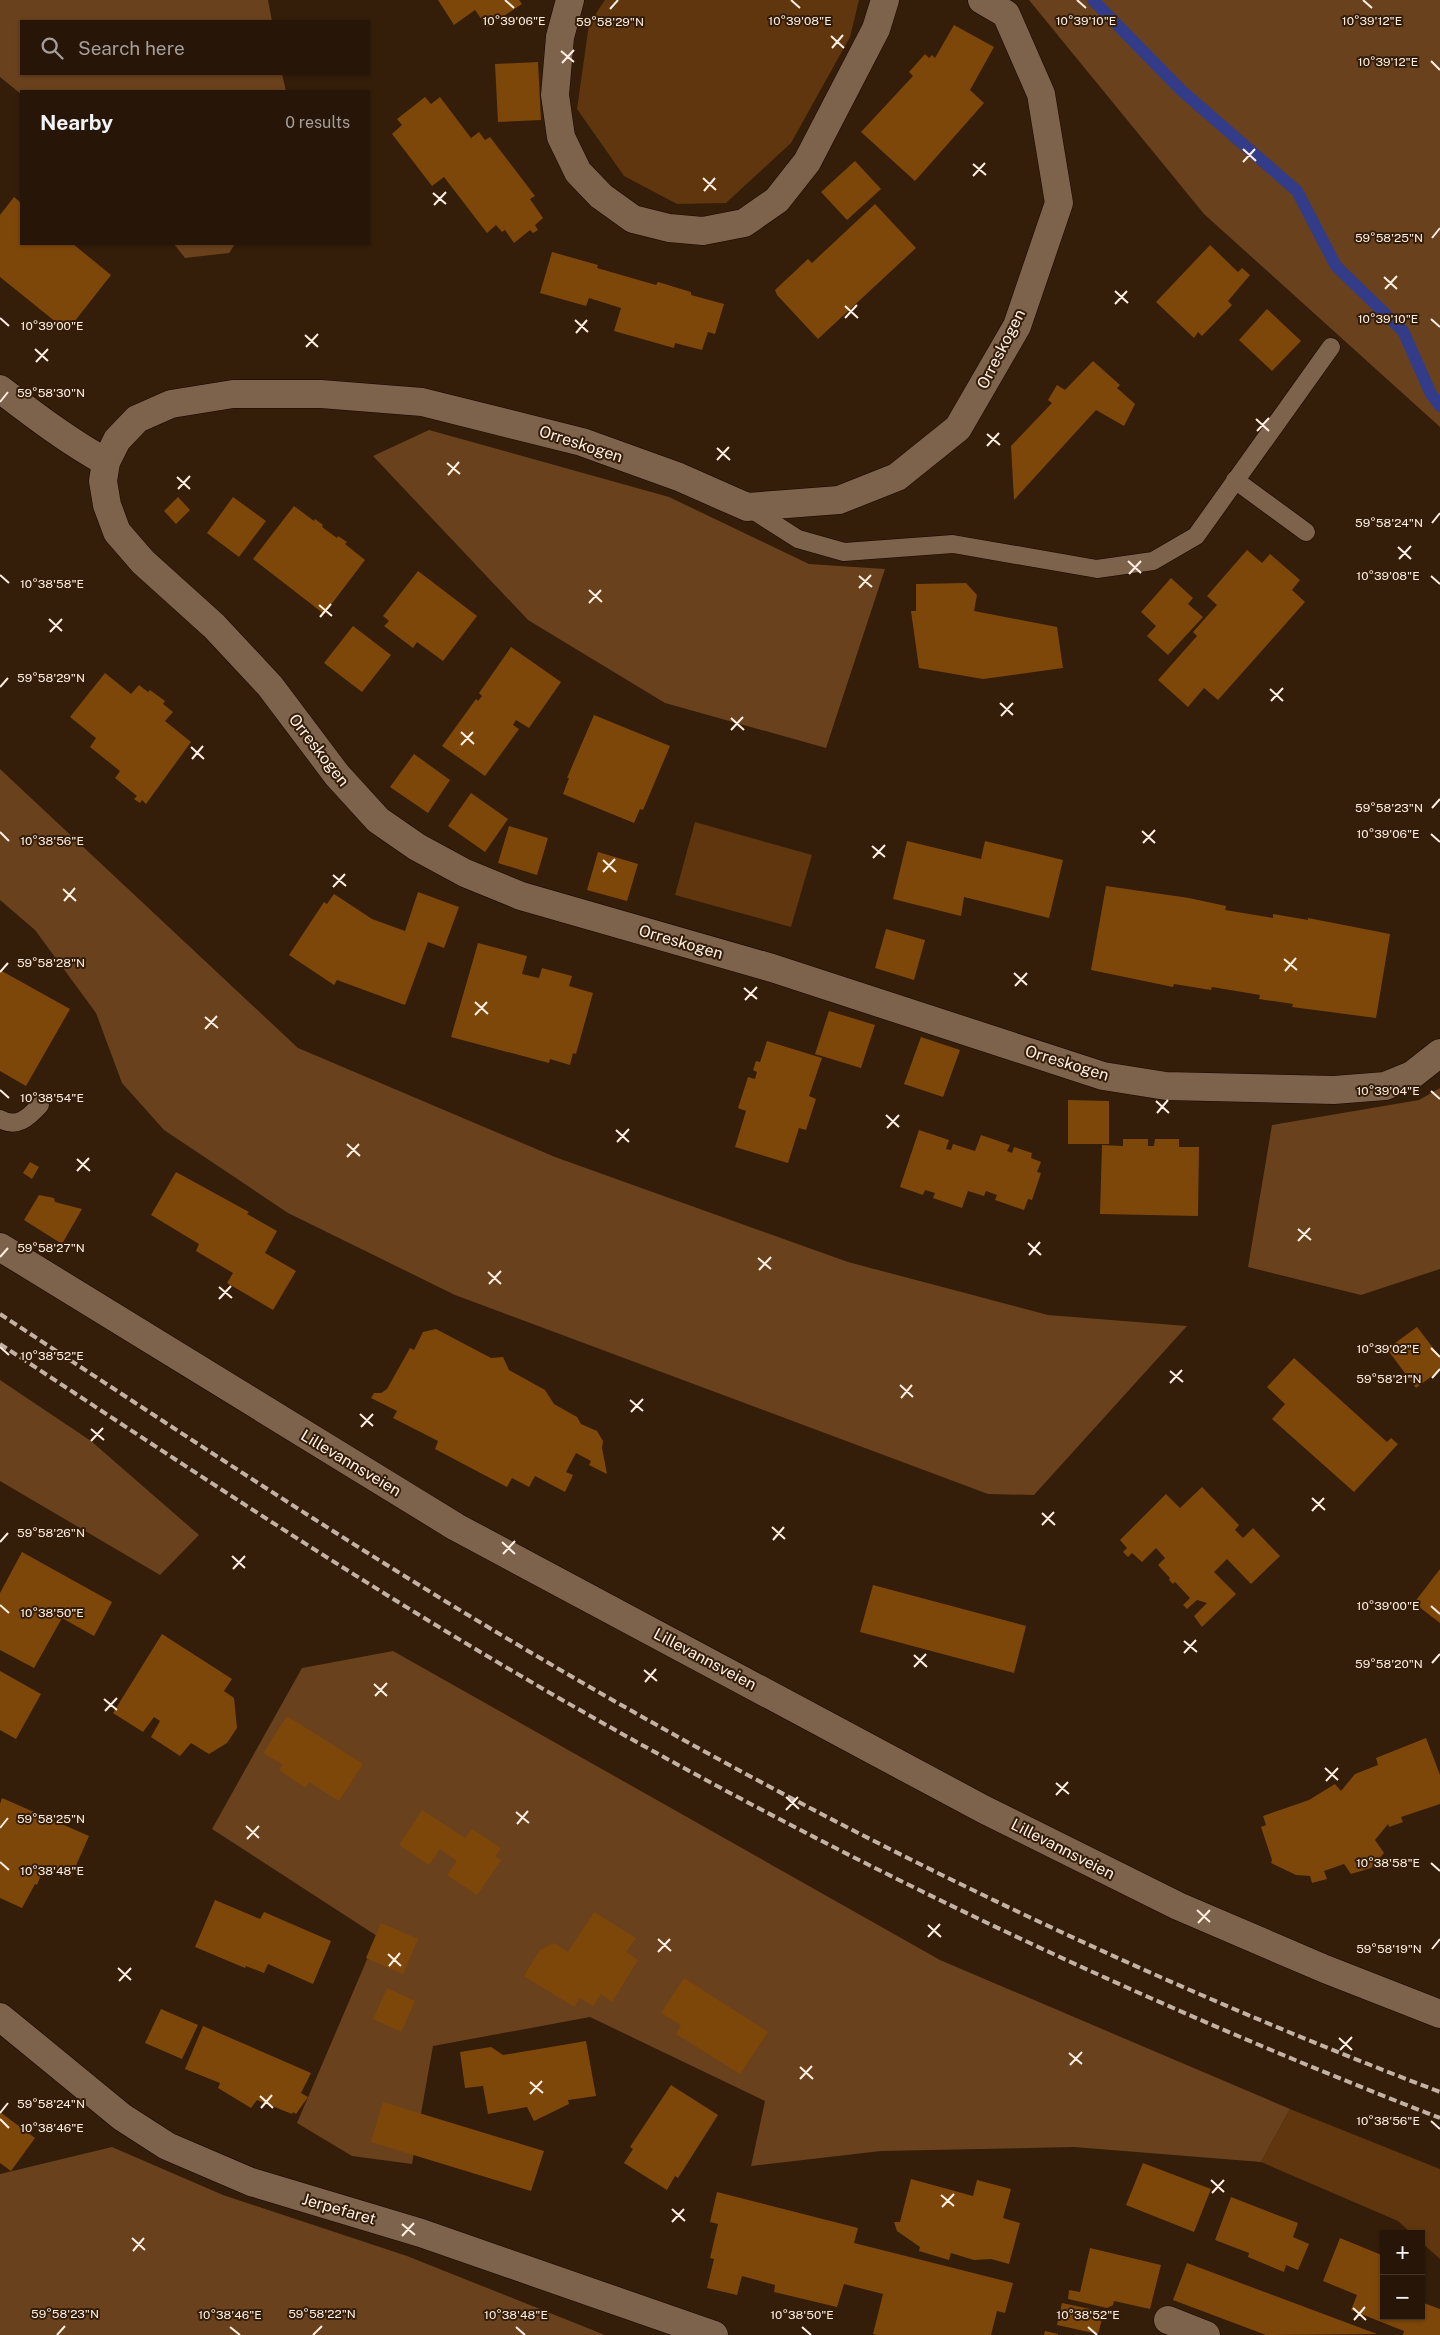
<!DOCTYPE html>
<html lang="en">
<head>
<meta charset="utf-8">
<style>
  body { margin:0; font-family:"Public Sans",sans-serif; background:#2f1f11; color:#f1f3f6 }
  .controls { position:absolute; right:15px; bottom:15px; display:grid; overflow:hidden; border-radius:0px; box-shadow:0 1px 4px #0004 }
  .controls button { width:45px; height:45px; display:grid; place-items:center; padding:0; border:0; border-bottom:1px solid #433528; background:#271607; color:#f1f3f6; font:25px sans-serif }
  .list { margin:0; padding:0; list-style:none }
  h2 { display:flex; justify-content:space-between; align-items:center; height:65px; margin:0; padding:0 20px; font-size:21px }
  h2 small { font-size:16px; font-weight:400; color:#a49f9b }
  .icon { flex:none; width:28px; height:28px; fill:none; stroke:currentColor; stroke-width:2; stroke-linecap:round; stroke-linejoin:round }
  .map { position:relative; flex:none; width:1440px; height:2335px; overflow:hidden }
  .search { position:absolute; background:#271607; box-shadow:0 1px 4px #0004; left:20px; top:20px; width:350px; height:55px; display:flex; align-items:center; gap:12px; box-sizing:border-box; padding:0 18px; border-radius:0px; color:#a49f9b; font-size:19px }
  .panel { position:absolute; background:#271607; box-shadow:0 1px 4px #0004; left:20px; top:90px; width:350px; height:155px; border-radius:0px }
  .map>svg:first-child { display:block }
  .green { fill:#5f360d }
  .forest { fill:#69411c }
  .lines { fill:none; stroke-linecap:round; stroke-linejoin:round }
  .stream { stroke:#333c88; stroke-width:12 }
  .building { fill:#7e470a }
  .service-casing { stroke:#1a0700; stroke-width:19 }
  .minor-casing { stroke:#1a0700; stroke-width:29 }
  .tertiary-casing { stroke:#1a0700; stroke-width:29 }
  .service { stroke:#7d624c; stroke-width:18 }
  .minor { stroke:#7d624c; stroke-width:28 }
  .tertiary { stroke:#7d624c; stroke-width:28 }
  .rail { stroke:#c3b1a3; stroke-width:4; stroke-dasharray:8 4; stroke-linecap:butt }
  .ticks { fill:none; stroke:#ffefe3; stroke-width:2 }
  .labels { text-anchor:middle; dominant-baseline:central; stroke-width:4; stroke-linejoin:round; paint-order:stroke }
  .street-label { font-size:16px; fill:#ffefe3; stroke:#341d09 }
  .ticks-label { font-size:12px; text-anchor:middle; fill:#ffefe3; stroke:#341d09; stroke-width:4; stroke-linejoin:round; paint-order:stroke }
</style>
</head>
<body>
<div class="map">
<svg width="1440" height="2335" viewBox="0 0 1440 2335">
  <rect width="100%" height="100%" fill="#341d09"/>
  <g class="green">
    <polygon points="605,0 859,0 850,37 791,143 726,203 677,204 624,176 577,109 589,24"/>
    <polygon points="695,822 812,855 791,927 675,895"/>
    <polygon points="1290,2109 1440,2169 1440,2259 1421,2242 1421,2234 1412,2234 1398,2221 1261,2162"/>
  </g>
  <g class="forest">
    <polygon points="0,0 268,0 272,21 21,21 21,74 282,74 286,91 21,91 21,94 0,77"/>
    <polygon points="1029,0 1440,0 1440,427 1204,214"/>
    <polygon points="174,244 235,244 229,253 185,258"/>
    <polygon points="429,430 669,497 809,564 885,569 826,748 665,703 528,620 373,456"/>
    <polygon points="0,769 298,1048 555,1157 848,1262 1048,1315 1187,1326 1034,1495 988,1494 455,1295 288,1213 164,1130 122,1083 96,1013 35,930 0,900"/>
    <polygon points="1440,1088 1440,1269 1361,1295 1248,1267 1272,1125 1419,1100"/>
    <polygon points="0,1380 91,1441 199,1535 160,1575 0,1481"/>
    <polygon points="393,1651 940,1960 1290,2109 1261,2162 1074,2147 881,2151 751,2166 765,2101 590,2017 433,2046 412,2164 352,2156 297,2123 377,1936 212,1829 302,1668"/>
    <polygon points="112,2147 223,2195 407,2256 605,2335 0,2335 0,2174"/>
  </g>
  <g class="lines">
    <polyline class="stream" points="1093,0 1182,91 1297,191 1336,266 1403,331 1431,394 1440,406"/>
  </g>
  <g class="building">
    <polygon points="438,0 519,0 522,4 487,27 475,10 454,25"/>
    <polygon points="954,25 994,47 970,90 984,103 915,181 861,132 913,76 909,72 925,54 929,58 932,55 935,58"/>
    <polygon points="538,62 541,120 498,122 495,64"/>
    <polygon points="425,97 431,104 440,97 471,138 479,132 485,140 490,137 535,196 530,199 543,218 535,225 538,230 533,233 530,230 514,243 505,230 502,232 496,225 487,233 444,177 432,186 392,134 402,125 397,119"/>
    <polygon points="855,161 881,189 847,220 821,192"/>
    <polygon points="14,197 21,203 21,244 73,244 111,275 67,331 0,277 0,215"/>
    <polygon points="875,204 916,248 818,339 777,295 775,290 808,259 812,263"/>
    <polygon points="1210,245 1238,272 1242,268 1250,275 1228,301 1232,305 1202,336 1198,332 1194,338 1156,302"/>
    <polygon points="552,252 598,265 597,268 656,285 658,282 691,292 691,295 724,304 715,334 708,332 702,350 675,343 674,348 614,331 621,308 589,298 586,306 540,293"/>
    <polygon points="1267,309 1301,341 1272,371 1239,340"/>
    <polygon points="1093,361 1120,385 1117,388 1135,404 1124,426 1096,410 1014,500 1011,446 1052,403 1048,400 1057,385 1065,390"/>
    <polygon points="178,497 190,510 176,524 164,511"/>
    <polygon points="233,497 266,521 239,557 207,533"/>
    <polygon points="294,506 314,521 315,519 323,525 322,527 337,538 338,536 347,542 345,544 365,560 324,614 253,559"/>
    <polygon points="1247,550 1262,563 1270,554 1300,580 1292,590 1305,602 1218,700 1204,688 1188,707 1158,680 1197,636 1193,632 1217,605 1207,596"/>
    <polygon points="418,571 477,616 443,661 417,642 413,648 384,626 389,621 383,616"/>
    <polygon points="1171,578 1193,598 1188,604 1203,617 1168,655 1147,636 1156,626 1141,612"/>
    <polygon points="966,583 977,595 974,611 1057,627 1063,668 983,679 919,668 911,611 916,611 916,584"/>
    <polygon points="353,626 391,655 362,692 324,663"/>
    <polygon points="511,647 561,682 529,728 516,720 513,725 519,729 485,776 442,746 476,699 478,701 482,696 479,693"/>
    <polygon points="105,673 131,694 139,685 148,692 150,690 165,701 163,704 173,712 165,721 191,742 146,804 142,800 140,803 134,799 137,796 115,778 120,771 90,747 96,738 70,717"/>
    <polygon points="594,715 670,746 643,810 640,809 634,823 563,794 569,778 567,778"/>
    <polygon points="414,754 450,780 428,813 390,787"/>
    <polygon points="471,793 508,819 485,852 448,826"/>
    <polygon points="509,826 548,838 537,875 498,863"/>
    <polygon points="907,841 981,859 985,841 1063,860 1049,918 964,897 961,916 893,899"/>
    <polygon points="598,852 638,864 627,901 587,890"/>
    <polygon points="1106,886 1189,898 1226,906 1225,910 1273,918 1273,914 1308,920 1308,918 1390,934 1376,1018 1292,1007 1293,1004 1259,999 1260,995 1212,987 1211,990 1174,984 1173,987 1091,970"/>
    <polygon points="418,892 459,907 444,948 428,942 405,1005 337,980 334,985 289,955 324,902 327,904 334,894 372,919 405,931"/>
    <polygon points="886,929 925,940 914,980 875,968"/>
    <polygon points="478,943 527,956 522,974 539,978 542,968 572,976 569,986 593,993 576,1054 573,1053 570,1065 550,1059 549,1063 451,1037"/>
    <polygon points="0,970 70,1009 26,1086 0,1071"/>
    <polygon points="829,1011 875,1025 861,1068 815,1054"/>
    <polygon points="921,1037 960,1050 943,1097 904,1084"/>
    <polygon points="767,1041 822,1058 809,1096 816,1099 806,1130 799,1128 788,1163 735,1147 746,1111 738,1108 748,1077 755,1079 757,1072 753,1070 756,1061 760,1062"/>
    <polygon points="1068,1100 1109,1101 1109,1144 1068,1144"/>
    <polygon points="919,1130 949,1140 946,1149 951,1150 953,1144 975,1151 981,1135 1010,1145 1007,1151 1012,1153 1014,1147 1032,1153 1031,1158 1041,1162 1037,1172 1041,1173 1032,1200 1028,1199 1024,1210 995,1200 997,1195 986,1191 984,1196 968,1191 962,1208 933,1198 935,1193 925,1190 923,1195 900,1187"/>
    <polygon points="1123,1139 1148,1139 1148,1146 1154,1146 1155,1139 1179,1139 1179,1147 1199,1147 1198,1216 1100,1214 1102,1145 1123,1146"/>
    <polygon points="30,1162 39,1167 32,1179 23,1173"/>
    <polygon points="176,1172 249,1212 247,1214 277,1231 265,1253 296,1271 273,1310 227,1283 233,1273 196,1251 199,1244 151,1215"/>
    <polygon points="39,1195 54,1198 55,1202 82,1209 62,1244 24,1220"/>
    <polygon points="1417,1327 1440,1357 1440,1370 1416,1388 1387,1349"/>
    <polygon points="436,1329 491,1358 503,1357 509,1370 545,1390 554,1404 577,1417 581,1424 597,1431 603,1441 602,1448 607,1474 589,1465 591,1461 576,1453 566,1472 573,1475 565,1492 535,1476 529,1487 512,1478 507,1487 435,1449 438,1441 393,1418 397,1411 371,1398 374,1393 381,1393 387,1389 410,1348 414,1350 423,1332"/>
    <polygon points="1294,1358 1387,1442 1391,1438 1398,1444 1354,1492 1272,1419 1285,1404 1267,1387"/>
    <polygon points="1202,1487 1239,1525 1235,1530 1243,1538 1253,1528 1280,1556 1251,1584 1227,1559 1214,1572 1236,1594 1202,1627 1194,1616 1207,1603 1197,1600 1187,1609 1183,1605 1190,1598 1175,1582 1173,1584 1169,1580 1170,1578 1158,1565 1165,1558 1156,1548 1142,1562 1132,1553 1128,1557 1123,1552 1127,1548 1120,1540 1166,1494 1180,1508"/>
    <polygon points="22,1552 112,1602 94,1636 62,1618 34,1668 0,1650 0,1593"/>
    <polygon points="1440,1569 1440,1623 1414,1603"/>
    <polygon points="873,1585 1026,1626 1014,1673 860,1632"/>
    <polygon points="162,1634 232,1679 224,1691 234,1698 237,1728 227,1743 209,1754 191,1743 180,1756 151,1737 160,1721 154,1717 143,1732 113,1713"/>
    <polygon points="0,1671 41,1694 16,1739 0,1730"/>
    <polygon points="287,1716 363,1764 339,1801 309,1782 306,1788 279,1770 283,1765 263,1753"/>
    <polygon points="1426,1738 1440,1775 1440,1804 1401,1817 1403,1822 1389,1827 1388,1824 1375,1840 1384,1853 1371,1868 1351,1874 1344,1864 1324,1871 1327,1879 1312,1883 1310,1876 1296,1875 1271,1863 1272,1860 1261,1827 1266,1825 1263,1816 1309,1800 1335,1784 1341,1791 1355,1774 1378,1765 1376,1758"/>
    <polygon points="2,1798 89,1836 71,1877 45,1865 37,1885 35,1884 22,1908 0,1898 0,1804"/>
    <polygon points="422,1810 465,1838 472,1829 501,1848 495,1856 501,1860 477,1895 447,1875 457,1861 440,1849 429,1865 399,1845"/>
    <polygon points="215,1900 260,1919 264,1912 331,1941 313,1984 268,1964 264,1973 246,1966 245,1968 195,1947"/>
    <polygon points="594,1912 636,1938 626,1952 638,1960 612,2002 601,1994 593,2006 580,1998 574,2007 524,1976 540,1950 554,1943 568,1952"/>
    <polygon points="381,1923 418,1939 403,1974 366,1958"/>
    <polygon points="684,1978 768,2032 740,2074 676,2034 681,2025 661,2013"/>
    <polygon points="387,1988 415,2001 401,2032 373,2019"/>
    <polygon points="161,2009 198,2025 182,2059 145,2043"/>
    <polygon points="203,2026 311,2073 301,2093 308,2097 296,2114 293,2112 292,2114 257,2100 251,2108 218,2088 220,2083 185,2069"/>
    <polygon points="586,2041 596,2096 568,2100 569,2104 534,2121 527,2107 488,2114 483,2086 465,2088 460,2052 491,2047 503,2055"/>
    <polygon points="671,2085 718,2115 678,2178 675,2176 667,2190 624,2163 633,2149 630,2147"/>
    <polygon points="383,2102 544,2151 531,2191 371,2142"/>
    <polygon points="0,2112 35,2138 11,2171 0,2163"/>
    <polygon points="1143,2163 1211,2189 1194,2232 1126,2205"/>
    <polygon points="911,2179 973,2196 977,2180 1011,2189 1003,2218 1020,2223 1009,2264 991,2259 974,2260 951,2253 949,2260 919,2251 920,2247 897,2231 894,2222 900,2222"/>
    <polygon points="717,2192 858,2228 854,2243 1013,2283 1005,2313 997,2311 991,2335 877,2335 873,2334 883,2294 844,2284 837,2307 774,2292 775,2285 742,2276 737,2295 707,2288 714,2259 710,2258 718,2224 710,2222"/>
    <polygon points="1231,2197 1298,2223 1293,2237 1309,2244 1298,2270 1286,2265 1284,2272 1248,2257 1249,2253 1215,2240"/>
    <polygon points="1340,2238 1384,2256 1384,2316 1421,2316 1421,2302 1440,2309 1440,2335 1403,2335 1404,2331 1351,2310 1357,2295 1323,2281"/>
    <polygon points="1090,2248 1161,2265 1150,2309 1114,2301 1113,2305 1107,2308 1068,2299 1069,2290 1080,2292"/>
    <polygon points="1187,2263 1377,2334 1266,2335 1173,2300"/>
    <polygon points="1062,2303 1104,2312 1098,2334 1057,2325"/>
    <polygon points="1045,2331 1058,2334 1058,2335 1044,2335"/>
  </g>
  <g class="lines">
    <g class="service-casing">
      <g id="service">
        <polyline points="1235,480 1306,532"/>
        <polyline points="748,507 798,539 844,552 953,544 1097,569 1153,561 1196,536 1331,347"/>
        <path d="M0 1119C17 1129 29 1117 40 1105"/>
      </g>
    </g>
    <g class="minor-casing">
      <g id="minor">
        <polyline points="570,0 560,37 555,95 561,137 578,172 601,196 633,219 669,228 703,231 744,223 777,200 807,162 876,29 885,0"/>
        <polyline points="982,0 1006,14 1041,94 1059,203 1017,326 958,428 897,477 839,500 747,507 679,477 582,442 422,402 321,394 233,394 171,404 137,419 117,440 106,462 103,481 107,505 117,532 143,562 214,626 270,686 337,775 378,820 417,847 465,873 521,896 772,968 1103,1076 1166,1086 1334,1090 1385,1086 1412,1075 1440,1053"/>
        <path d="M0 389C34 415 68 441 106 462"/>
        <polyline points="0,2017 122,2117 167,2146 251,2182 421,2233 714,2335"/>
        <polyline points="1168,2320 1206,2335"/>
      </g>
    </g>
    <g class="tertiary-casing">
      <polyline id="tertiary" points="0,1247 456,1527 983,1809 1178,1906 1325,1969 1440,2014"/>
    </g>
    <use href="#service" class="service"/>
    <use href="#minor" class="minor"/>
    <use href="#tertiary" class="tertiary"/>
    <g class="rail">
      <path d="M0 1314C177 1430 353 1548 535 1655 823 1825 1127 1973 1440 2092"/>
      <path d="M0 1344C172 1457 343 1572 521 1676 815 1848 1122 1995 1440 2118"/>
    </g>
  </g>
  <path class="ticks" d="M505 0 514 8M791 0 800 8M1077 0 1086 8M1363 0 1372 8M610 9 618 0M831 36 844 48M832 48 843 35M561 51 574 62M1431 61 1440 70M562 63 574 50M1243 149 1256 161M1243 162 1255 149M973 164 986 175M973 176 985 163M703 178 716 190M704 191 715 178M433 193 446 204M434 205 446 192M1432 238 1440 228M1384 277 1397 289M1385 289 1397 276M1115 291 1128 303M1115 304 1127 291M845 306 858 318M0 318 9 326M845 318 857 305M1431 319 1440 327M575 320 588 332M576 333 587 320M305 335 318 347M306 347 318 334M35 349 48 361M36 362 48 349M0 402 8 392M1256 419 1269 431M1257 431 1269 418M987 434 1000 445M987 446 999 433M717 448 730 460M717 460 729 447M447 463 460 474M448 475 459 462M177 477 190 489M178 489 190 476M1432 523 1440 513M1398 547 1411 559M1399 559 1411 546M1128 561 1141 573M1129 574 1141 561M0 575 9 583M859 576 872 587M1431 576 1440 584M859 588 871 575M589 590 602 602M589 603 601 590M319 605 332 616M320 617 331 604M49 619 62 631M50 632 62 619M0 687 8 678M1270 689 1283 701M1271 701 1283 688M1000 703 1013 715M1001 716 1013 703M731 718 744 730M731 730 743 717M461 732 474 744M461 745 473 732M191 747 204 759M192 759 203 746M1432 808 1440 799M1142 831 1155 843M0 832 9 841M1431 834 1440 842M1143 843 1155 830M872 846 885 857M873 858 885 845M603 860 616 872M603 872 615 859M333 875 346 886M333 887 345 874M63 889 76 901M64 901 75 888M1284 959 1297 970M1285 971 1296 958M0 972 8 963M1014 973 1027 985M1015 986 1027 973M744 988 757 999M745 1000 757 987M475 1002 488 1014M475 1015 487 1002M205 1017 218 1028M205 1029 217 1016M0 1090 9 1098M1431 1091 1440 1099M1156 1101 1169 1113M1157 1113 1168 1100M886 1115 899 1127M887 1128 899 1115M616 1130 629 1142M617 1142 629 1129M347 1144 360 1156M347 1157 359 1144M77 1159 90 1171M77 1171 89 1158M1298 1229 1311 1240M1298 1241 1310 1228M1028 1243 1041 1255M1029 1255 1040 1242M0 1257 8 1248M758 1258 771 1269M759 1270 771 1257M488 1272 501 1284M489 1284 501 1271M219 1287 232 1298M219 1299 231 1286M0 1347 9 1355M1431 1348 1440 1357M1170 1371 1183 1382M1432 1378 1440 1369M1170 1383 1182 1370M900 1385 913 1397M901 1398 912 1385M630 1400 643 1411M631 1412 643 1399M360 1414 373 1426M361 1427 373 1414M91 1429 104 1440M91 1441 103 1428M1312 1498 1325 1510M1312 1511 1324 1498M1042 1513 1055 1525M1042 1525 1054 1512M772 1527 785 1539M773 1540 784 1527M0 1542 8 1533M502 1542 515 1554M503 1554 515 1541M232 1556 245 1568M233 1569 245 1556M0 1605 9 1613M1431 1606 1440 1614M1184 1641 1197 1652M1184 1653 1196 1640M914 1655 927 1667M1432 1663 1440 1654M914 1667 926 1654M644 1670 657 1681M645 1682 656 1669M374 1684 387 1696M375 1696 387 1683M104 1699 117 1710M105 1711 117 1698M1325 1768 1338 1780M1326 1781 1338 1768M1056 1783 1069 1794M1056 1795 1068 1782M786 1797 799 1809M786 1810 798 1797M516 1812 529 1823M517 1824 528 1811M246 1826 259 1838M0 1828 8 1818M247 1839 259 1826M0 1862 9 1870M1431 1863 1440 1871M1197 1910 1210 1922M1198 1923 1210 1910M928 1925 941 1937M928 1937 940 1924M658 1939 671 1951M1432 1949 1440 1939M658 1952 670 1939M388 1954 401 1966M389 1966 400 1953M118 1968 131 1980M119 1981 131 1968M1339 2038 1352 2050M1340 2050 1352 2037M1069 2053 1082 2064M1070 2065 1082 2052M800 2067 813 2079M800 2079 812 2066M530 2082 543 2093M530 2094 542 2081M260 2096 273 2108M261 2108 272 2095M0 2113 8 2103M0 2119 9 2128M1431 2121 1440 2129M1211 2180 1224 2192M1212 2193 1224 2180M941 2195 954 2206M942 2207 954 2194M672 2209 685 2221M672 2222 684 2209M402 2224 415 2235M402 2236 414 2223M132 2238 145 2250M133 2251 144 2238M1353 2308 1366 2320M1354 2320 1365 2307M230 2327 240 2335M516 2327 525 2335M802 2327 811 2335M1088 2327 1097 2335M57 2335 65 2326M313 2335 322 2326"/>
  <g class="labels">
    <g class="street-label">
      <text transform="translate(1001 349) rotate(-63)">Orreskogen</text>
      <text transform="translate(581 444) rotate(18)">Orreskogen</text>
      <text transform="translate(319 750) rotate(52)">Orreskogen</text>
      <text transform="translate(681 942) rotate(16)">Orreskogen</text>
      <text transform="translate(1067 1063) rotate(17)">Orreskogen</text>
      <text transform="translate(351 1463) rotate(31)">Lillevannsveien</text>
      <text transform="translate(705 1659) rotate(28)">Lillevannsveien</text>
      <text transform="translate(1063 1849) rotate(27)">Lillevannsveien</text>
      <text transform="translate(339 2209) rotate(16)">Jerpefaret</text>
    </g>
  </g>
  <g class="ticks-label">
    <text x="514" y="25">10°39'06"E</text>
    <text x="800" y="25">10°39'08"E</text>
    <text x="1086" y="25">10°39'10"E</text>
    <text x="1372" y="25">10°39'12"E</text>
    <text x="610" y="26">59°58'29"N</text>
    <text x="1388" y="66">10°39'12"E</text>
    <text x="1389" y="242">59°58'25"N</text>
    <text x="1388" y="323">10°39'10"E</text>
    <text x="52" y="330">10°39'00"E</text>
    <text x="51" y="397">59°58'30"N</text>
    <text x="1389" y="527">59°58'24"N</text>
    <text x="1388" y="580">10°39'08"E</text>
    <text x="52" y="588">10°38'58"E</text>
    <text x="51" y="682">59°58'29"N</text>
    <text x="1389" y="812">59°58'23"N</text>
    <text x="1388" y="838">10°39'06"E</text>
    <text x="52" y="845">10°38'56"E</text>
    <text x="51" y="967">59°58'28"N</text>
    <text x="1388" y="1095">10°39'04"E</text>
    <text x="52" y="1102">10°38'54"E</text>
    <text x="51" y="1252">59°58'27"N</text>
    <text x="1388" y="1353">10°39'02"E</text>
    <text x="52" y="1360">10°38'52"E</text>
    <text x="1389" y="1383">59°58'21"N</text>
    <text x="51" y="1537">59°58'26"N</text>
    <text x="1388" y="1610">10°39'00"E</text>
    <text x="52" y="1617">10°38'50"E</text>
    <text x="1389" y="1668">59°58'20"N</text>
    <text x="51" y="1823">59°58'25"N</text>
    <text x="1388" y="1867">10°38'58"E</text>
    <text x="52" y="1875">10°38'48"E</text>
    <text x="1389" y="1953">59°58'19"N</text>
    <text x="51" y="2108">59°58'24"N</text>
    <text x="1388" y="2125">10°38'56"E</text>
    <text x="52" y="2132">10°38'46"E</text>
    <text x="65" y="2318">59°58'23"N</text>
    <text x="322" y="2318">59°58'22"N</text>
    <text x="230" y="2319">10°38'46"E</text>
    <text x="516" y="2319">10°38'48"E</text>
    <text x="802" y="2319">10°38'50"E</text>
    <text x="1088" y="2319">10°38'52"E</text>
  </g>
</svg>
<div class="controls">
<button>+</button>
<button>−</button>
</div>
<div class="search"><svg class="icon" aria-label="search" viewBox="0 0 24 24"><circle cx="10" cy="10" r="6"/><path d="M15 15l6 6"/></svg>Search here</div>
<section class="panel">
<h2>Nearby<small>0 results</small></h2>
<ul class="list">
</ul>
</section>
</div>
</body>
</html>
